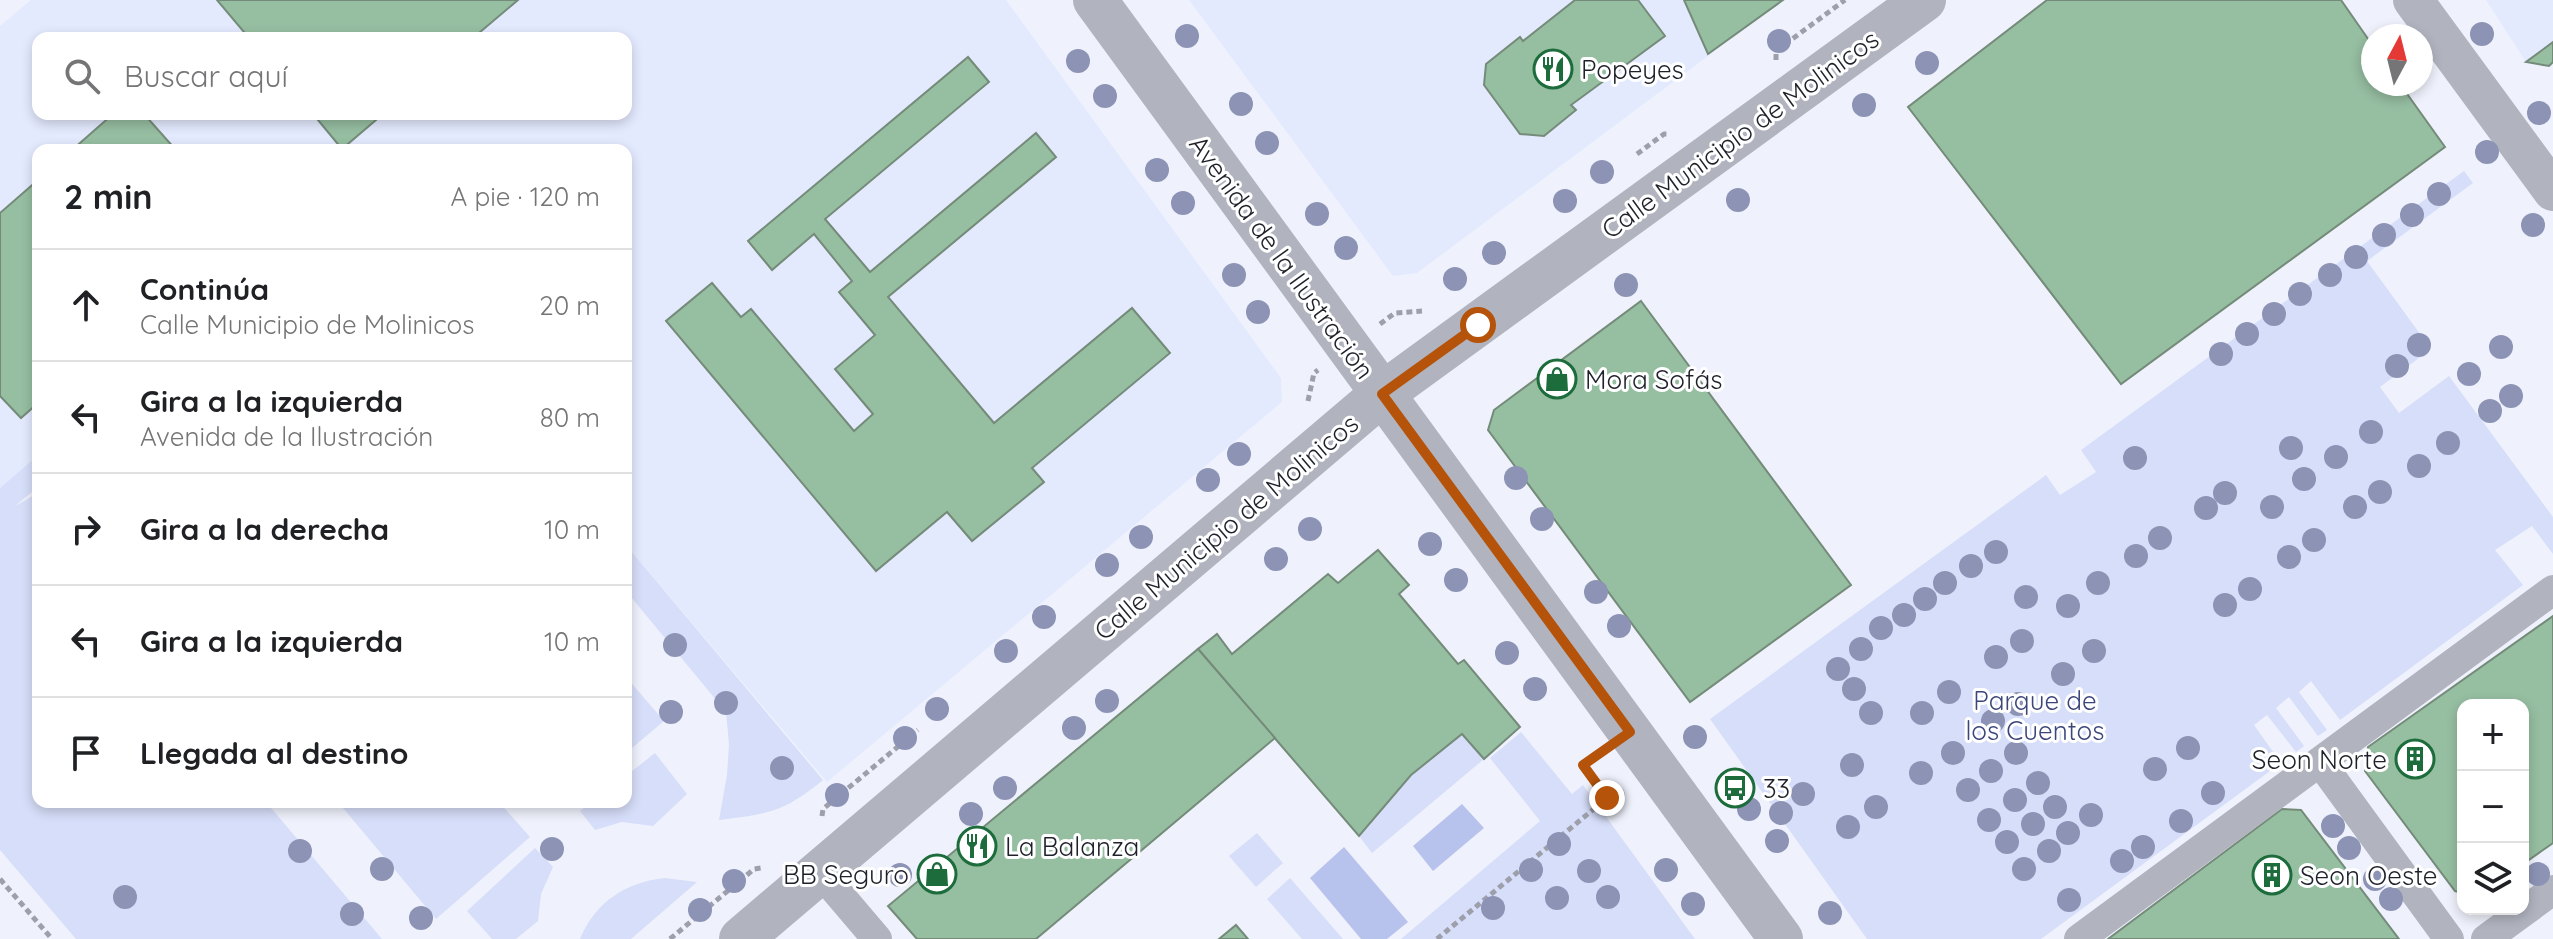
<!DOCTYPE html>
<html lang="es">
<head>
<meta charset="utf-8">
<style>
  body { margin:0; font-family:Quicksand,sans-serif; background:#f2f2f2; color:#202124 }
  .controls { position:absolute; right:24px; bottom:24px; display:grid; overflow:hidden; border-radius:16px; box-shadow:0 4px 12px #0003 }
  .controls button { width:72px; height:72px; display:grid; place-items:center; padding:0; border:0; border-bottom:2px solid #e0e0e0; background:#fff; color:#202124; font:40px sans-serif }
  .compass { position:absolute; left:2361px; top:24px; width:72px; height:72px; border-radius:50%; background:#fff; box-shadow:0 4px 12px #0003; rotate:7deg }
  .stop { position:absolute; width:24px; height:24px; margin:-18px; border:6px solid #b45309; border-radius:50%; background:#fff }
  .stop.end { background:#b45309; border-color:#fff; box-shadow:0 2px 8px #0008 }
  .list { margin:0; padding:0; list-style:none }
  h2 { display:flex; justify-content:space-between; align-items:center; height:104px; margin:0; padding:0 32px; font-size:34px }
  h2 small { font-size:26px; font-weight:400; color:#757577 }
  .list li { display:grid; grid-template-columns:52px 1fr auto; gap:24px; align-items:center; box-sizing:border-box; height:112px; padding:0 32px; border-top:2px solid #e0e0e0 }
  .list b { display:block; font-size:30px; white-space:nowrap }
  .list p { margin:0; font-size:26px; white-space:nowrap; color:#757577 }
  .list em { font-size:26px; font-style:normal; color:#757577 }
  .icon { flex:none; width:44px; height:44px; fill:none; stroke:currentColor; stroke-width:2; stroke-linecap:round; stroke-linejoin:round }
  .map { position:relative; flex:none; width:2553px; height:939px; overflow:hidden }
  .search { position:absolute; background:#fff; box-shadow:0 4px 12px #0003; left:32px; top:32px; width:600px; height:88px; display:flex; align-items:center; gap:20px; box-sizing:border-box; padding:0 28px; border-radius:16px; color:#757577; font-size:30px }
  .panel { position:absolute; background:#fff; box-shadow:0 4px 12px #0003; left:32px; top:144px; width:600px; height:664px; border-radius:16px }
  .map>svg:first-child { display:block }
  .built { fill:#e4eafe; fill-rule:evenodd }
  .green { fill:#d7def9 }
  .water { fill:#b8c3ed }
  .building { fill:#96bea1; stroke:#758b7a; stroke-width:2 }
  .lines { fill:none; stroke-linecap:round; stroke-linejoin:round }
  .path { stroke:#9da0aa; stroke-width:5; stroke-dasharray:6 4; stroke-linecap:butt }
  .pedestrian { stroke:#b1b4bf; stroke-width:30 }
  .minor { stroke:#b1b4bf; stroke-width:40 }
  .tertiary { stroke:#b1b4bf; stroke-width:44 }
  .tree { fill:#8c93b5 }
  .route { stroke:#b45309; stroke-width:10 }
  .labels { text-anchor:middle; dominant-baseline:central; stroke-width:6; stroke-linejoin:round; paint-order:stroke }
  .poi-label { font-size:26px; fill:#1e202a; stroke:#fff; text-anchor:start }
  .street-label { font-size:26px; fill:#1e202a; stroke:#fff }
  .park-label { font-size:26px; fill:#3b467b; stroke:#fff }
</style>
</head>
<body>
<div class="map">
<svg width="2553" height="939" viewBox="0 0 2553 939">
  <rect width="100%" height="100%" fill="#eff2fc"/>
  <g class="built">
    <path d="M31 0H1006L1281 378 1282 402 827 782 626 545V150H38V455L0 488V26ZM38 38H626V114H38Z"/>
    <polygon points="1189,0 1783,0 1417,273 1393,276"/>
    <polygon points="2486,0 2553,0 2553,42 2526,62"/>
  </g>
  <g class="green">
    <polygon points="2464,171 2473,183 2367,261 2431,349 2380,387 2399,413 2449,376 2553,517 2553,554 2532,526 2495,550 2523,585 2340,720 2311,681 2299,692 2327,730 2318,736 2289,697 2276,708 2304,746 2296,752 2267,715 2254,725 2281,763 2041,939 1867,939 1710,719 2046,475 2060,495 2096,472 2081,450"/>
    <polygon points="38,455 38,487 15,506 38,493 38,802 266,802 382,939 76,939 0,850 0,488"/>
    <path d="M626 545 823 780C784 812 769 814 719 820L727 775 729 744 726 712 626 591Z"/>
    <polygon points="626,677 664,721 626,753"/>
    <polygon points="1521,732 1572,794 1583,785 1695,939 1401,939 1540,821 1490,758"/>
    <polygon points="1462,734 1484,759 1372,853 1359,836 1411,775"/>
    <polygon points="655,753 687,794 653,826 622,822 595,830 580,811 592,802 626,802 626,776"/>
    <polygon points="338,802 499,802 530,837 436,919"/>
    <polygon points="1257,833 1283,863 1256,887 1229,856"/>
    <polygon points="535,848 553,867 541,894 538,921 516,939 492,939 467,911"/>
    <path d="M665 878 697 882 631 939H580C595 902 626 882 665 878Z"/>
    <polygon points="1290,878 1343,939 1302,939 1267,899"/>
  </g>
  <g class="water">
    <polygon points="1462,804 1484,828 1433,871 1413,846"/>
    <polygon points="1344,847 1408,922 1387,939 1361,939 1310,878"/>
  </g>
  <g class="building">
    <polygon points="217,0 518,0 473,38 249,38"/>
    <polygon points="1575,0 1638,0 1665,36 1571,105 1576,110 1544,136 1520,134 1484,85 1486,64 1520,37 1523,41"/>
    <polygon points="1684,0 1783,0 1708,54"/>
    <polygon points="2047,0 2341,0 2373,46 2373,84 2400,84 2445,147 2121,384 1908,107"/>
    <polygon points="2553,42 2553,62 2549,66 2526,62"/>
    <polygon points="968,57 989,82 825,219 870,272 1036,133 1056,157 888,297 994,423 1132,308 1170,353 1032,468 1044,482 972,541 947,512 876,571 666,321 712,283 741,317 751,309 854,431 873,414 835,369 875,335 839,292 852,281 814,234 772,270 748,241"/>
    <polygon points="113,114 144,114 176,150 72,150"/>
    <polygon points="313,114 383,114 342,149"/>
    <polygon points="38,180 38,403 21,418 0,396 0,213"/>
    <polygon points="1641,301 1851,585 1690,702 1488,430 1494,410"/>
    <polygon points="1378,550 1409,585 1399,594 1458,664 1464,660 1520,727 1484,759 1462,734 1411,775 1359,836 1198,649 1217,634 1232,654 1328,574 1338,583"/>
    <polygon points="2553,616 2553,843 2523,864 2523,705 2463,705 2463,893 2455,891 2365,771 2368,747"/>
    <polygon points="1198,649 1275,738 1036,939 917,939 888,906"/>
    <polygon points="2282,809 2301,810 2399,939 2108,939"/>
    <polygon points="1236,925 1248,939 1219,939"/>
  </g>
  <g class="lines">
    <g class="path">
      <polyline points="1776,60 1776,51 1845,0"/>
      <polyline points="1637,154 1664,134 1668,134"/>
      <polyline points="1380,324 1395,313 1422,311"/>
      <polyline points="1308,401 1314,373 1318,370"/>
      <polyline points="822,816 823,809 918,730"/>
      <polyline points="0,879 52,939"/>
      <polyline points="670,939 754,869 761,868"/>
      <polyline points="1437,939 1607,798 1583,765 1596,755"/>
    </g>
    <g class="pedestrian">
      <polyline points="2320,762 2449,939"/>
      <polyline points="820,872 877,939"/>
      <polyline points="2079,939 2553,590"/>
      <polyline points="2486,939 2553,890"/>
    </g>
    <polyline class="minor" points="2413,0 2553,191"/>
    <g class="tertiary">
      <polyline points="1095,0 1781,939"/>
      <polyline points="741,939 1382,394 1924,0"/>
    </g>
  </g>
  <g class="tree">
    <circle cx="2482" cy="34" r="12"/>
    <circle cx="1187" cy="36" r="12"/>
    <circle cx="1779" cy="41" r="12"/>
    <circle cx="1078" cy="61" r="12"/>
    <circle cx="1927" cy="63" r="12"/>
    <circle cx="1105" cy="96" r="12"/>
    <circle cx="1241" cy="104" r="12"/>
    <circle cx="1864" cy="105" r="12"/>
    <circle cx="2539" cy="113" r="12"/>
    <circle cx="1267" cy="143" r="12"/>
    <circle cx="2487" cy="152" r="12"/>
    <circle cx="1157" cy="170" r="12"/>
    <circle cx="1602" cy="172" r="12"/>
    <circle cx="2439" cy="194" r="12"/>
    <circle cx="1738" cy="200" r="12"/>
    <circle cx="1565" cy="201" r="12"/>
    <circle cx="1183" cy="203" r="12"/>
    <circle cx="1317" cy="214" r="12"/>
    <circle cx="2412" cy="215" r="12"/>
    <circle cx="2533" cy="225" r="12"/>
    <circle cx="2384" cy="235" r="12"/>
    <circle cx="1346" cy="248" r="12"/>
    <circle cx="1494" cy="253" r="12"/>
    <circle cx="2356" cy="257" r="12"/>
    <circle cx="1234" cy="275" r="12"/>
    <circle cx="2330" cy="275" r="12"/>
    <circle cx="1455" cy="279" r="12"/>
    <circle cx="1626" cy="285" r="12"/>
    <circle cx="2300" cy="294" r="12"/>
    <circle cx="1258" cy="312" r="12"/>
    <circle cx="2274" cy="314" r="12"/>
    <circle cx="2247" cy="334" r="12"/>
    <circle cx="2419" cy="345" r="12"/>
    <circle cx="2501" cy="347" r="12"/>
    <circle cx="2221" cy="354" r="12"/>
    <circle cx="2397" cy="366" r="12"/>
    <circle cx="2469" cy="374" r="12"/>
    <circle cx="2511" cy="396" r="12"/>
    <circle cx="2490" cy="411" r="12"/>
    <circle cx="2371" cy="432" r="12"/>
    <circle cx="2448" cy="443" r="12"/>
    <circle cx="2291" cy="448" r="12"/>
    <circle cx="1239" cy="454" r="12"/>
    <circle cx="2336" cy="457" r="12"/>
    <circle cx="2135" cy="458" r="12"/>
    <circle cx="2419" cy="466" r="12"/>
    <circle cx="1516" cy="478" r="12"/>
    <circle cx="2304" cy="479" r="12"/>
    <circle cx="1208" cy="480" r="12"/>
    <circle cx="2380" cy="492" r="12"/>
    <circle cx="2225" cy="493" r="12"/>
    <circle cx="2272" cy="507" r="12"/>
    <circle cx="2355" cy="507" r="12"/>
    <circle cx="2206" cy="508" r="12"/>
    <circle cx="1542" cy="519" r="12"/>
    <circle cx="1310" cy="529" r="12"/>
    <circle cx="1141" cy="537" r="12"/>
    <circle cx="2160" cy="538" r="12"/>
    <circle cx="2314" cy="540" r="12"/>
    <circle cx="1430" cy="544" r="12"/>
    <circle cx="1996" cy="552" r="12"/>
    <circle cx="2136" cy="556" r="12"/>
    <circle cx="2289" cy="557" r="12"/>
    <circle cx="1276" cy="559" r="12"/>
    <circle cx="1107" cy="565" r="12"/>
    <circle cx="1971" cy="566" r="12"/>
    <circle cx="1456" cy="580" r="12"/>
    <circle cx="1945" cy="583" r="12"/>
    <circle cx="2098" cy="583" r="12"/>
    <circle cx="2250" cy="589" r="12"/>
    <circle cx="1596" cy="592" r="12"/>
    <circle cx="2026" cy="597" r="12"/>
    <circle cx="1925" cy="599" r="12"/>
    <circle cx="2225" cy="605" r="12"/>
    <circle cx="2068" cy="606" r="12"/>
    <circle cx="1904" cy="615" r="12"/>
    <circle cx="1044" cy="617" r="12"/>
    <circle cx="1619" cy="626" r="12"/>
    <circle cx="1881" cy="628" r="12"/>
    <circle cx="2022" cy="641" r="12"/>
    <circle cx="675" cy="645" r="12"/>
    <circle cx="1861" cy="649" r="12"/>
    <circle cx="1006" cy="651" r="12"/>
    <circle cx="2094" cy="651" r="12"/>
    <circle cx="1507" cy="653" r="12"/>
    <circle cx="1996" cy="657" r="12"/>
    <circle cx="1838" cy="669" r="12"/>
    <circle cx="2063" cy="674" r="12"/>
    <circle cx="1535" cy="689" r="12"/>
    <circle cx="1854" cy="689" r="12"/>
    <circle cx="1949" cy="692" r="12"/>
    <circle cx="1107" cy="701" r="12"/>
    <circle cx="726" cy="703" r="12"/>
    <circle cx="2018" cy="704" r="12"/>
    <circle cx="937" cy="709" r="12"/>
    <circle cx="671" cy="712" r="12"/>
    <circle cx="1871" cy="713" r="12"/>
    <circle cx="1922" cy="713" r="12"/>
    <circle cx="1993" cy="721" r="12"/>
    <circle cx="1074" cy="728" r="12"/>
    <circle cx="1695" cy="737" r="12"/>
    <circle cx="905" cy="738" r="12"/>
    <circle cx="2188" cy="748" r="12"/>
    <circle cx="1953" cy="753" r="12"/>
    <circle cx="2016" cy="753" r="12"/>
    <circle cx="1852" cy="765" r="12"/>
    <circle cx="782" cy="768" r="12"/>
    <circle cx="2155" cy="769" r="12"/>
    <circle cx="1991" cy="771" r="12"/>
    <circle cx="1921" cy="773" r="12"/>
    <circle cx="2038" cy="783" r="12"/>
    <circle cx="1005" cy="788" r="12"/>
    <circle cx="1968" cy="790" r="12"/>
    <circle cx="2213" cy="793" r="12"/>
    <circle cx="1803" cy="794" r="12"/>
    <circle cx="837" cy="795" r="12"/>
    <circle cx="1613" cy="796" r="12"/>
    <circle cx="2015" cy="800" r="12"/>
    <circle cx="1876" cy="807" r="12"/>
    <circle cx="2055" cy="807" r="12"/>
    <circle cx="1749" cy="809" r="12"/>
    <circle cx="1781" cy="813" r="12"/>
    <circle cx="971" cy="814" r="12"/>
    <circle cx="2091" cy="815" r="12"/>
    <circle cx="1989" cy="820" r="12"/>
    <circle cx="2181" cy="821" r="12"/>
    <circle cx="2033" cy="824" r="12"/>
    <circle cx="2333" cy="826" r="12"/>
    <circle cx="1848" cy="827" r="12"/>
    <circle cx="2068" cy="833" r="12"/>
    <circle cx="1777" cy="841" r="12"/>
    <circle cx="2007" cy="842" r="12"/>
    <circle cx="1559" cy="844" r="12"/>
    <circle cx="2143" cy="847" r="12"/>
    <circle cx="2349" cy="848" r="12"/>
    <circle cx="552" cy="849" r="12"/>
    <circle cx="300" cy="851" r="12"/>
    <circle cx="2049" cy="851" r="12"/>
    <circle cx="2122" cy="861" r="12"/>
    <circle cx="382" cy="869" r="12"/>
    <circle cx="2024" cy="869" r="12"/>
    <circle cx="1531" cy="870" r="12"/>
    <circle cx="1666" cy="870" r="12"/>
    <circle cx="1589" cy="871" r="12"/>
    <circle cx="2538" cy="874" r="12"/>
    <circle cx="900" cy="875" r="12"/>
    <circle cx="2375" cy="879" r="12"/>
    <circle cx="734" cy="881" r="12"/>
    <circle cx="125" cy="897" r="12"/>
    <circle cx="1608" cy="897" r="12"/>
    <circle cx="1557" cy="898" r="12"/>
    <circle cx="2391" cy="899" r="12"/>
    <circle cx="2069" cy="900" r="12"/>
    <circle cx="1693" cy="904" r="12"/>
    <circle cx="1493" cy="908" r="12"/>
    <circle cx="700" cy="910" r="12"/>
    <circle cx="1830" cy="913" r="12"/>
    <circle cx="352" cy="914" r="12"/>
    <circle cx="421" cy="918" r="12"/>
  </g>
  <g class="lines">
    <polyline class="route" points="1478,325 1382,394 1630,732 1583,765 1607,798"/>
  </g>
  <defs>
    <g id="restaurant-ring" transform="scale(2)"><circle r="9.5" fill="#fff" stroke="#1c6c3c" stroke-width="1.5"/><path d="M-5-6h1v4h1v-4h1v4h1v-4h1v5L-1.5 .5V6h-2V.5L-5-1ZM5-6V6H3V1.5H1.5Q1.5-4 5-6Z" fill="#1c6c3c"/></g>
    <g id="shop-ring" transform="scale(2)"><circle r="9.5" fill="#fff" stroke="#1c6c3c" stroke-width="1.5"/><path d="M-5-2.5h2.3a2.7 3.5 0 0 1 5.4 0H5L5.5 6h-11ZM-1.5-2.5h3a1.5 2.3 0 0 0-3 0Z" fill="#1c6c3c"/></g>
    <g id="building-ring" transform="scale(2)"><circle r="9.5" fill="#fff" stroke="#1c6c3c" stroke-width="1.5"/><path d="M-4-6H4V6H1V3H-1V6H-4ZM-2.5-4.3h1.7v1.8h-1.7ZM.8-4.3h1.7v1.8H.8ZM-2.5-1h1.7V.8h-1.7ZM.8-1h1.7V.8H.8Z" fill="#1c6c3c"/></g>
    <g id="bus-ring" transform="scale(2)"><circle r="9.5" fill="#fff" stroke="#1c6c3c" stroke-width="1.5"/><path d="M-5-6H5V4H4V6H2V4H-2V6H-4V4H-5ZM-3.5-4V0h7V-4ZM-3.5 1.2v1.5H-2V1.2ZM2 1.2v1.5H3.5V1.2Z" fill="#1c6c3c"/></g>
  </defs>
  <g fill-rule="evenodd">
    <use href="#restaurant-ring" x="1553" y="69"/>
    <use href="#shop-ring" x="1557" y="379"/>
    <use href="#building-ring" x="2415" y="759"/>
    <use href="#bus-ring" x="1735" y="788"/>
    <use href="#restaurant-ring" x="977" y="846"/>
    <use href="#shop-ring" x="937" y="874"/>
    <use href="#building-ring" x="2272" y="875"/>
  </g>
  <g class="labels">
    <g class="poi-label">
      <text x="1581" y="69">Popeyes</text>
      <text x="1585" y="379">Mora Sofás</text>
      <text x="2387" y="759" text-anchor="end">Seon Norte</text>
      <text x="1763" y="788">33</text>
      <text x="1005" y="846">La Balanza</text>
      <text x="909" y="874" text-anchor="end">BB Seguro</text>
      <text x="2300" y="875">Seon Oeste</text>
    </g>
    <g class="street-label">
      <text transform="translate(1740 134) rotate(-36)">Calle Municipio de Molinicos</text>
      <text transform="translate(1282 257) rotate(54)">Avenida de la Ilustración</text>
      <text transform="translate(1226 527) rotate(-40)">Calle Municipio de Molinicos</text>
    </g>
    <g class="park-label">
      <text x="2035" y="700">Parque de<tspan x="2035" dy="30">los Cuentos</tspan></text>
    </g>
  </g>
</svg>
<div class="controls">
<button>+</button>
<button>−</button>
<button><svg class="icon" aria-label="layers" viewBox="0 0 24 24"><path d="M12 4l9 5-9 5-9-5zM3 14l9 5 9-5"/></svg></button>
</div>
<svg class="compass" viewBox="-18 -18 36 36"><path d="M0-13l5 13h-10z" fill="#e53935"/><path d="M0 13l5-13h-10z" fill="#757577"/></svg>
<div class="stop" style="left:1478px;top:325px"></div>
<div class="stop end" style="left:1607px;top:798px"></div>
<div class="search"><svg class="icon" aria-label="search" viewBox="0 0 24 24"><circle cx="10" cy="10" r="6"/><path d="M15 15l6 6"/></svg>Buscar aquí</div>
<section class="panel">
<h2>2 min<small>A pie · 120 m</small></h2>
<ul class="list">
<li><svg class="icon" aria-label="ahead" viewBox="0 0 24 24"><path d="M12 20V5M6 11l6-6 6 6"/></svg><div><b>Continúa</b><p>Calle Municipio de Molinicos</p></div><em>20 m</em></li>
<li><svg class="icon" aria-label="left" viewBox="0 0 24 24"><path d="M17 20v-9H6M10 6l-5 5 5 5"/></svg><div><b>Gira a la izquierda</b><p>Avenida de la Ilustración</p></div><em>80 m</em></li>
<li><svg class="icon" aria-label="right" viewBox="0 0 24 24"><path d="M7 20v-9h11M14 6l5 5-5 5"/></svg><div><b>Gira a la derecha</b></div><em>10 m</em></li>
<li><svg class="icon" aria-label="left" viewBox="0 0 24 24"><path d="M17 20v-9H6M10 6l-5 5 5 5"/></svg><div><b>Gira a la izquierda</b></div><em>10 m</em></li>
<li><svg class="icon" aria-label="arrive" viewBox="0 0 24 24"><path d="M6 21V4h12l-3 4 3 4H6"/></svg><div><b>Llegada al destino</b></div></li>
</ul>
</section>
</div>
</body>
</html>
